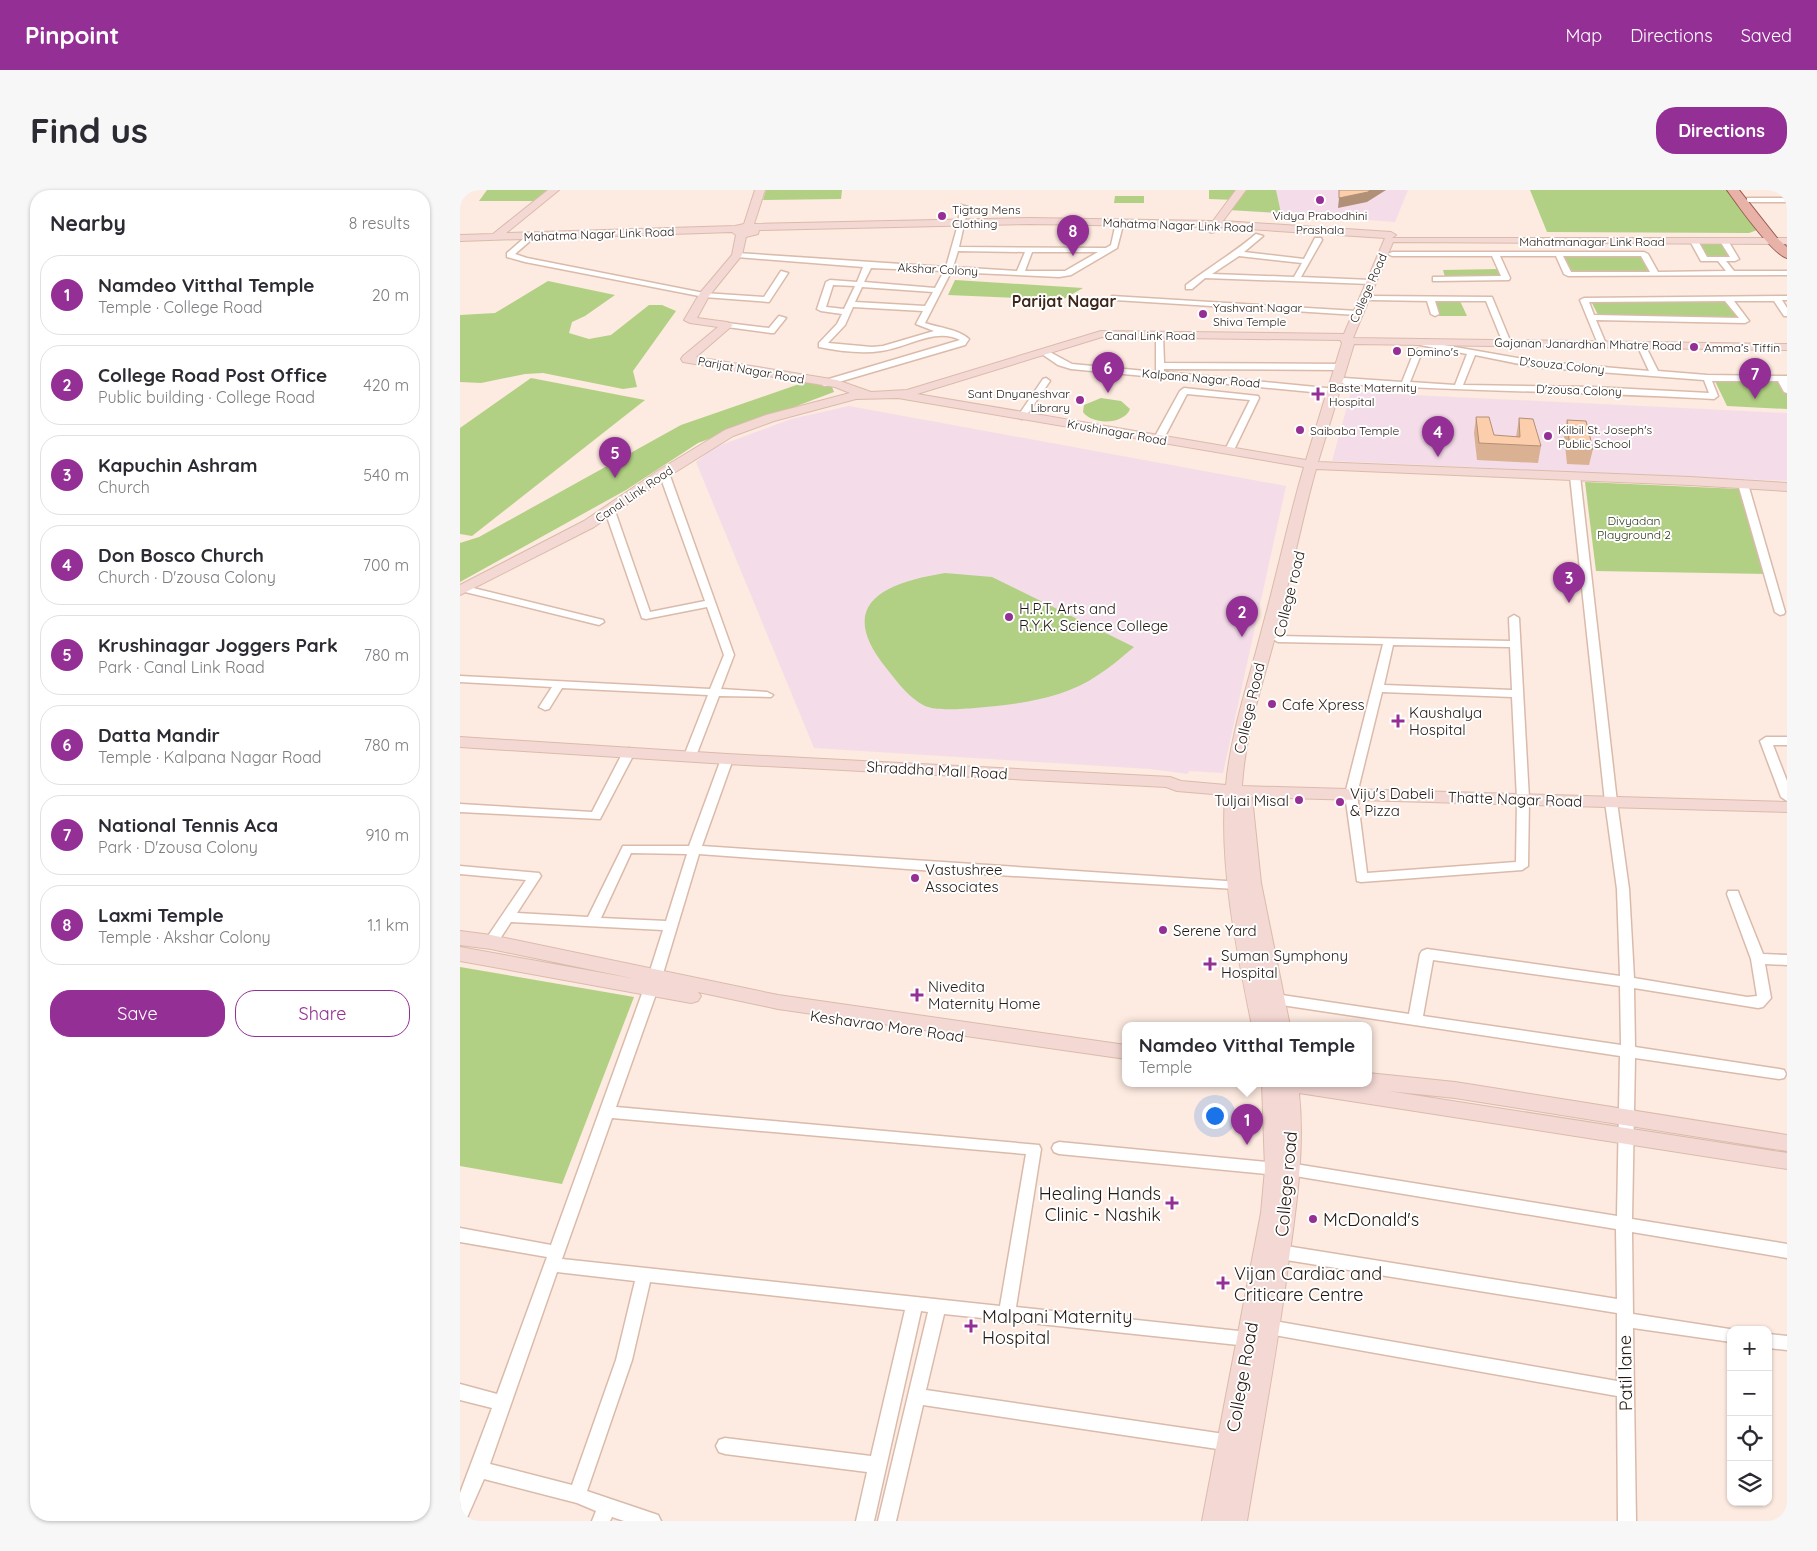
<!DOCTYPE html>
<html lang="en">
<head>
<meta charset="utf-8">
<style>
  body { margin:0; font-family:Quicksand,sans-serif; background:#f7f7f7; color:#2b2b33 }
  .controls { position:absolute; right:15px; bottom:15px; display:grid; overflow:hidden; border-radius:10px; box-shadow:0 1px 4px #0004 }
  .controls button { width:45px; height:45px; display:grid; place-items:center; padding:0; border:0; border-bottom:1px solid #e1e1e2; background:#fff; color:#2b2b33; font:25px sans-serif }
  .you { position:absolute; left:754px; top:925px; width:18px; height:18px; margin:-12px; border:4px solid #fff; border-radius:50%; background:#1a73e8; box-shadow:0 0 0 8px #1a73e833 }
  .badge { display:grid; place-items:center; width:32px; height:32px; border-radius:50%; background:#942f95; color:#fff; font-size:16px; font-weight:700 }
  .pin { position:absolute; translate:-50% -41px; filter:drop-shadow(0 1px 2px #0008) }
  .pin::after { content:''; position:absolute; top:26px; width:18px; height:15px; background:inherit; clip-path:polygon(0 0,100% 0,50% 100%) }
  .popup { position:absolute; left:662px; top:832px; width:250px; height:65px; box-sizing:border-box; display:grid; place-content:center; border-radius:10px; background:#fff; filter:drop-shadow(0 1px 4px #0005); font-size:16px; white-space:nowrap; color:#7c7c81 }
  .popup b { font-size:19px; color:#2b2b33 }
  .popup::after { content:''; position:absolute; left:50%; top:100%; margin-left:-10px; border:10px solid transparent; border-top-color:#fff }
  .list { margin:0; padding:0; list-style:none }
  h2 { display:flex; justify-content:space-between; align-items:center; height:65px; margin:0; padding:0 20px; font-size:21px }
  h2 small { font-size:16px; font-weight:400; color:#7c7c81 }
  .list li { display:grid; grid-template-columns:32px 1fr auto; gap:15px; align-items:center; box-sizing:border-box; height:80px; margin:0 10px 10px; padding:0 10px; border:1px solid #e1e1e2; border-radius:20px }
  .list b { display:block; font-size:19px; white-space:nowrap }
  .list p { margin:0; font-size:16px; white-space:nowrap; color:#7c7c81 }
  .list em { font-size:16px; font-style:normal; color:#7c7c81 }
  .actions { display:flex; gap:10px; padding:15px 20px }
  .actions a { flex:1; padding:11px 0; border:1px solid #942f95; border-radius:20px; text-align:center; font-size:18px; color:#942f95 }
  .actions .main { background:#942f95; color:#fff }
  .icon { flex:none; width:28px; height:28px; fill:none; stroke:currentColor; stroke-width:2; stroke-linecap:round; stroke-linejoin:round }
  .map { position:relative; flex:none; width:1327px; height:1331px; overflow:hidden; border-radius:20px }
  header { display:flex; align-items:center; gap:30px; box-sizing:border-box; height:70px; padding:0 25px; background:#942f95; color:#fff }
  header strong { font-size:24px }
  nav { display:flex; gap:28px; margin-inline-start:auto; font-size:18px }
  .intro { display:flex; align-items:center; justify-content:space-between; box-sizing:border-box; height:120px; padding:0 30px }
  h1 { margin:0; font-size:35px }
  .button { padding:12px 22px; border-radius:20px; background:#942f95; color:#fff; font-size:18px; font-weight:700 }
  main { display:flex; gap:30px; padding:0 30px }
  aside { flex:1; background:#fff; border-radius:20px; box-shadow:0 1px 4px #0004 }
  .map>svg:first-child { display:block }
  .education { fill:#f4dde9 }
  .green { fill:#b1d083 }
  .lines { fill:none; stroke-linecap:round; stroke-linejoin:round }
  .street-casing { stroke:#dabbab; stroke-width:3 }
  .secondary-casing { stroke:#dabbab; stroke-width:2 }
  .primary-casing { stroke:#995a4e; stroke-width:2 }
  .street { fill:#fff; fill-rule:evenodd }
  .secondary { fill:#f4d8d4; fill-rule:evenodd }
  .primary { fill:#e8b2a8; fill-rule:evenodd }
  .wall { fill:#dab193 }
  .shaded-wall { fill:#b19078 }
  .building { fill:#fdceab; stroke:#b19078 }
  .poi-dot { fill:#942f95; stroke:#fff; stroke-width:2 }
  .labels { text-anchor:middle; dominant-baseline:central; stroke-width:4; stroke-linejoin:round; paint-order:stroke }
  .far-poi-label { font-size:12px; fill:#231812; stroke:#fff; text-anchor:start }
  .far-street-label { font-size:12px; fill:#231812; stroke:#fff }
  .far-park-label { font-size:12px; fill:#2e3b18; stroke:#fff }
  .street-label { font-size:15px; fill:#231812; stroke:#fff }
  .poi-label { font-size:15px; fill:#231812; stroke:#fff; text-anchor:start }
  .far-district-label { font-size:16px; font-weight:bold; fill:#3e2719; stroke:#fff }
  .near-street-label { font-size:18px; fill:#231812; stroke:#fff }
  .near-poi-label { font-size:18px; fill:#231812; stroke:#fff; text-anchor:start }
</style>
</head>
<body>
<header>
<strong>Pinpoint</strong>
<nav><a>Map</a><a>Directions</a><a>Saved</a></nav>
</header>
<div class="intro"><h1>Find us</h1><a class="button">Directions</a></div>
<main>
<aside>
<h2>Nearby<small>8 results</small></h2>
<ul class="list">
<li><span class="badge">1</span><div><b>Namdeo Vitthal Temple</b><p>Temple · College Road</p></div><em>20 m</em></li>
<li><span class="badge">2</span><div><b>College Road Post Office</b><p>Public building · College Road</p></div><em>420 m</em></li>
<li><span class="badge">3</span><div><b>Kapuchin Ashram</b><p>Church</p></div><em>540 m</em></li>
<li><span class="badge">4</span><div><b>Don Bosco Church</b><p>Church · D'zousa Colony</p></div><em>700 m</em></li>
<li><span class="badge">5</span><div><b>Krushinagar Joggers Park</b><p>Park · Canal Link Road</p></div><em>780 m</em></li>
<li><span class="badge">6</span><div><b>Datta Mandir</b><p>Temple · Kalpana Nagar Road</p></div><em>780 m</em></li>
<li><span class="badge">7</span><div><b>National Tennis Aca</b><p>Park · D'zousa Colony</p></div><em>910 m</em></li>
<li><span class="badge">8</span><div><b>Laxmi Temple</b><p>Temple · Akshar Colony</p></div><em>1.1 km</em></li>
</ul>
<div class="actions"><a class="main">Save</a><a>Share</a></div>
</aside>
<div class="map">
<svg width="1327" height="1331" viewBox="0 0 1327 1331">
  <rect width="100%" height="100%" fill="#fdeae0"/>
  <g class="education">
    <polygon points="784,0 948,0 935,32 769,20"/>
    <polygon points="891,202 1327,223 1327,291 872,271"/>
    <polygon points="389,216 826,296 763,583 729,581 728,584 690,579 354,558 236,272 253,258 331,229"/>
  </g>
  <g class="green">
    <polygon points="27,0 90,0 76,11 19,11"/>
    <polygon points="306,0 382,0 381,9 303,10"/>
    <polygon points="749,0 816,0 821,23 769,20 776,10 749,9"/>
    <polygon points="1070,0 1268,0 1300,39 1289,43 1087,42"/>
    <polygon points="655,6 684,6 684,13 654,13"/>
    <polygon points="1240,53 1261,53 1270,67 1248,67"/>
    <polygon points="1104,66 1181,66 1190,82 1112,82"/>
    <polygon points="1038,79 1041,87 985,87 983,80"/>
    <polygon points="495,90 623,98 602,110 488,105"/>
    <polygon points="88,91 155,105 125,126 112,132 109,143 129,149 151,145 189,115 202,115 216,121 173,181 177,197 163,199 83,183 65,184 21,193 0,192 0,125 35,123"/>
    <polygon points="975,111 1000,111 1007,126 979,126"/>
    <polygon points="1264,111 1279,129 1138,125 1132,113"/>
    <polygon points="71,188 185,210 12,346 0,344 0,238"/>
    <polygon points="1254,189 1320,189 1327,201 1327,219 1267,216"/>
    <polygon points="345,192 372,197 374,202 238,253 166,300 0,392 0,353 19,347 221,235"/>
    <path d="M641 208 661 211 670 219C664 235 632 235 623 222L624 215Z"/>
    <polygon points="1125,292 1280,299 1308,384 1136,381"/>
    <path d="M485 383 532 387 674 457C663 466 651 477 638 485 602 510 557 514 515 518 502 519 476 521 465 516 449 508 438 493 427 479 374 414 424 393 485 383Z"/>
    <polygon points="0,777 174,807 102,994 0,976"/>
  </g>
  <g class="lines">
    <g class="street-casing">
      <g id="street">
        <rect x="1287" y="8" width="40" height="4"/>
        <path d="M501 15 508 17 499 57 646 58 651 55 655 37 662 39 657 58 611 85 599 87 491 82 465 133C479 138 498 139 509 149L505 155 365 196 362 195V191L500 150C475 137 447 158 421 161 401 164 379 161 359 157V153L377 134 382 124 361 121 357 119 366 92 370 90 397 92 403 77 277 67 273 65 277 63 486 77 497 38ZM498 61 565 62 557 81 493 77ZM572 62H638L605 81H565ZM411 78 484 81 475 98 404 92ZM373 95 395 96 384 119 366 117ZM402 97 473 102 465 116 395 112ZM393 117 463 121 456 134 474 141 423 156 412 157 368 153 385 135Z"/>
        <path d="M796 44 803 46 784 62 844 69 855 48H861L862 50 841 87 911 90 915 92 911 94 745 88 732 99H726V95C749 77 774 63 796 44ZM779 66 842 73 834 87 752 84Z"/>
        <polygon points="63,49 70,51 55,64 67,68 244,103 304,107 321,81 328,83 309,112 244,107 65,72 47,67 47,63"/>
        <path d="M1231 49H1237L1247 67H1270L1260 51 1267 49 1279 69 1275 71H1266L1274 81H1327V85L1108 86 1104 84 1096 66H1040L1050 88 1049 90 976 91H973V87L1041 86 1032 66H932L928 64 932 62H1184L1188 64 1198 82 1266 81 1258 71H1241L1230 51ZM1103 66H1181L1190 82H1111Z"/>
        <polygon points="652,106 897,121 901,123 897,125 655,110 652,110"/>
        <polygon points="910,106 1032,107 1051,153 1047,155 1043,153 1026,111 975,111 979,124 975,126 971,124 967,111 913,110 910,110"/>
        <path d="M1327 106V110H1322L1327 118V126H1324L1314 111H1274L1289 131 1285 133 1136 130 1146 154 1142 156 1138 154 1120 110 1124 108ZM1265 111 1279 128 1134 125 1129 112Z"/>
        <polygon points="319,126 326,128 314,143 311,143 267,137 263,135 267,133 309,138"/>
        <polygon points="696,142 703,144 704,173 882,174 886,177 882,180 704,179 704,182 876,199 877,201 873,204 611,179 598,175 579,162 586,160 612,174 696,182"/>
        <path d="M955 150 1074 171 1189 181 1177 155 1181 153 1185 155 1198 181 1247 185 1327 186V203L1324 202 1318 191H1252L1258 206 1254 209C1131 202 1007 201 884 194L880 191 884 188 942 192 954 162 958 159 962 162 950 192 995 195 1007 164 955 154ZM1015 165 1074 177 1244 190 1249 203 1133 197 1003 195Z"/>
        <polygon points="586,188 590,191 566,226 562,229 559,228 558,226 583,189"/>
        <polygon points="724,198 798,206 799,208 773,262 767,262 765,260 790,210 727,204 703,250 701,252 695,252 693,250 720,201"/>
        <polygon points="204,280 209,283 274,465 261,499 307,502 313,505 311,507 259,506 236,566 230,570 224,566 248,505 102,498 89,519 85,520 79,517 92,497 0,492 0,486 250,499 264,465 247,417 186,429 182,428 145,321 150,318 155,321 190,422 245,411 199,283"/>
        <path d="M1115 283 1120 286 1157 612 1169 699 1174 788 1287 807 1297 806 1291 769 1267 704 1268 701H1278L1279 704 1303 764 1327 765V775L1305 774 1311 808 1303 817 1298 818 1174 798 1175 857 1319 879 1324 880 1326 884 1324 888 1319 889 1175 868 1172 1029 1327 1054V1068L1172 1042 1173 1124 1276 1140H1271V1152L1173 1138 1176 1331H1158L1157 1206 809 1144 803 1142 801 1137 803 1132 809 1130 1157 1191V1123L820 1069 814 1067 812 1062 814 1057 820 1055 1157 1109 1156 1039 829 985 822 981 816 985 599 964 594 962 592 958 594 954 599 952 816 973 822 977 829 973 1157 1026 1160 866 815 814 810 813 808 809 810 805 815 804 949 824 960 764 962 761 967 759 1160 786 1157 699 1145 612 1110 286ZM973 770 1160 796 1161 855 963 826Z"/>
        <polygon points="1283,291 1288,294 1325,422 1324,424 1320,425 1315,422 1278,294"/>
        <polygon points="5,396 143,430 144,432 139,435 1,401 1,397"/>
        <path d="M1054 425 1059 428 1069 609 1068 676 1062 680 901 692 897 691 885 604 923 454 818 452 813 449 818 446 1050 451 1049 428ZM933 455 1050 457 1052 500 924 495ZM922 502 1052 507 1057 609 1056 672 907 683 897 604Z"/>
        <polygon points="1306,547 1327,547 1327,555 1313,555 1327,591 1327,611 1321,607 1300,551"/>
        <polygon points="169,558 175,562 140,629 0,622 0,614 132,622 163,562"/>
        <path d="M267 565 273 569 242 656 781 692 782 695 781 698 776 699 503 683 239 664 202 787 156 917 579 955 581 959 556 1117 788 1142 794 1144 796 1149 794 1154 788 1156 484 1124 466 1200 771 1245 777 1247 780 1253 777 1259 771 1261 463 1215 436 1331H418L468 1122 461 1121 414 1331H396L407 1282 265 1264 259 1262 256 1256 259 1250 265 1248 411 1266 445 1120 190 1092 172 1170 127 1301 198 1325 201 1331H164L152 1327 150 1331H132L136 1321 117 1313 24 1289 6 1330 0 1331V1303L32 1218 0 1210V1194L37 1204 87 1067 0 1052V1038L91 1055 188 787 203 740 51 732 36 755H26L24 752 26 749 66 690 0 684V676L79 683 81 686 57 723 128 727 163 656H229L261 569ZM171 663 227 664 206 731 141 728ZM152 928 566 964 540 1116 102 1069ZM97 1082 175 1091 156 1170 112 1295 30 1274Z"/>
        <polygon points="1308,1144 1327,1146 1327,1160 1308,1158"/>
      </g>
    </g>
    <g class="secondary-casing">
      <g id="secondary">
        <path d="M88 0H99L46 43 275 36 284 34 295 0H305L294 34 570 28 753 31 776 0H786L763 31 931 42 936 45 932 48H1327V54L933 52 893 148 1327 154V160L894 154 858 272 1230 287 1327 293V301L1230 295 856 279C841 332 831 386 817 439 804 491 785 542 782 596L1327 612V622L792 607 801 693 830 836H792C777 761 760 683 765 605L717 601 706 597 267 574 0 557V547L267 564 710 587 721 591 766 595C771 541 789 491 802 439 817 385 828 331 844 277L438 208 396 209 314 231 273 246 209 286 134 337 0 405V395L124 331 199 280 265 240 306 225 390 203 375 197 223 172 221 169 223 166 258 137 230 133 224 130 240 103 272 65 276 45 272 42 0 51V45L33 44ZM570 34 748 37 746 40 751 43 755 42 758 37 925 48 884 144 641 141 447 200 411 202 377 190 236 167 273 135 267 132 237 128 249 106 282 65 286 47 298 44 299 40ZM642 147 880 150 882 153 846 270 457 204Z"/>
        <polygon points="0,741 31,745 318,805 666,855 666,869 318,819 238,802 241,806 238,811 231,813 0,771 0,757 176,789 31,759 0,755"/>
        <path d="M908 883 995 892 1327 945V961L995 908 928 901 1327 963V979L839 903C845 961 836 1019 828 1076 817 1162 801 1246 787 1331H742L801 1023 805 979 802 894H882L902 897 899 894H908Z"/>
      </g>
    </g>
    <g class="primary-casing">
      <path id="primary" d="M1267 0H1279L1317 48 1327 57V68C1312 64 1277 14 1267 0Z"/>
    </g>
    <use href="#street" class="street"/>
    <use href="#secondary" class="secondary"/>
    <use href="#primary" class="primary"/>
  </g>
  <g class="wall">
    <polygon points="1016,227 1034,245 1056,247 1059,228 1081,256 1078,273 1017,270 1014,243"/>
    <polygon points="1107,230 1133,259 1129,275 1107,274 1104,246"/>
  </g>
  <polygon class="shaded-wall" points="910,0 926,0 907,12 878,18 879,8"/>
  <g class="building">
    <polygon points="879,0 910,0 908,2 879,8"/>
    <polygon points="1016,227 1029,227 1034,245 1060,247 1059,228 1073,229 1081,256 1019,253"/>
    <polygon points="1107,230 1126,231 1133,259 1110,258"/>
  </g>
  <g class="poi-dot">
    <circle cx="860" cy="10" r="5"/>
    <circle cx="482" cy="26" r="5"/>
    <circle cx="743" cy="124" r="5"/>
    <circle cx="1234" cy="157" r="5"/>
    <circle cx="937" cy="161" r="5"/>
    <path d="M855.5 196.5h5v5h5v5h-5v5h-5v-5h-5v-5h5z"/>
    <circle cx="620" cy="210" r="5"/>
    <circle cx="840" cy="240" r="5"/>
    <circle cx="1088" cy="246" r="5"/>
    <circle cx="549" cy="427" r="5"/>
    <circle cx="812" cy="514" r="5"/>
    <path d="M935.5 523.5h5v5h5v5h-5v5h-5v-5h-5v-5h5z"/>
    <circle cx="839" cy="610" r="5"/>
    <circle cx="880" cy="612" r="5"/>
    <circle cx="455" cy="688" r="5"/>
    <circle cx="703" cy="740" r="5"/>
    <path d="M747.5 766.5h5v5h5v5h-5v5h-5v-5h-5v-5h5z"/>
    <path d="M454.5 797.5h5v5h5v5h-5v5h-5v-5h-5v-5h5z"/>
    <path d="M709.5 1005.5h5v5h5v5h-5v5h-5v-5h-5v-5h5z"/>
    <circle cx="853" cy="1029" r="5"/>
    <path d="M760.5 1085.5h5v5h5v5h-5v5h-5v-5h-5v-5h5z"/>
    <path d="M508.5 1128.5h5v5h5v5h-5v5h-5v-5h-5v-5h5z"/>
  </g>
  <g class="labels">
    <g class="far-poi-label">
      <text x="492" y="19">Tigtag Mens<tspan x="492" dy="14">Clothing</tspan></text>
      <text x="860" y="25" text-anchor="middle">Vidya Prabodhini<tspan x="860" dy="14">Prashala</tspan></text>
      <text x="753" y="117">Yashvant Nagar<tspan x="753" dy="14">Shiva Temple</tspan></text>
      <text x="1244" y="157">Amma’s Tiffin</text>
      <text x="947" y="161">Domino's</text>
      <text x="869" y="197">Baste Maternity<tspan x="869" dy="14">Hospital</tspan></text>
      <text x="610" y="203" text-anchor="end">Sant Dnyaneshvar<tspan x="610" dy="14">Library</tspan></text>
      <text x="1098" y="239">Kilbil St. Joseph's<tspan x="1098" dy="14">Public School</tspan></text>
      <text x="850" y="240">Saibaba Temple</text>
    </g>
    <g class="far-street-label">
      <text transform="translate(718 35) rotate(2)">Mahatma Nagar Link Road</text>
      <text transform="translate(139 44) rotate(-2)">Mahatma Nagar Link Road</text>
      <text x="1132" y="51">Mahatmanagar Link Road</text>
      <text transform="translate(478 79) rotate(3)">Akshar Colony</text>
      <text transform="translate(908 98) rotate(-66)">College Road</text>
      <text x="690" y="145">Canal Link Road</text>
      <text transform="translate(1128 154) rotate(1)">Gajanan Janardhan Mhatre Road</text>
      <text transform="translate(1102 175) rotate(6)">D'souza Colony</text>
      <text transform="translate(291 180) rotate(10)">Parijat Nagar Road</text>
      <text transform="translate(741 188) rotate(5)">Kalpana Nagar Road</text>
      <text transform="translate(1119 200) rotate(2)">D'zousa Colony</text>
      <text transform="translate(657 242) rotate(10)">Krushinagar Road</text>
      <text transform="translate(174 304) rotate(-34)">Canal Link Road</text>
    </g>
    <g class="far-park-label">
      <text x="1174" y="330">Divyadan<tspan x="1174" dy="14">Playground 2</tspan></text>
    </g>
    <g class="street-label">
      <text transform="translate(829 404) rotate(-76)">College road</text>
      <text transform="translate(789 518) rotate(-77)">College Road</text>
      <text transform="translate(477 580) rotate(3)">Shraddha Mall Road</text>
      <text transform="translate(1055 609) rotate(2)">Thatte Nagar Road</text>
      <text transform="translate(427 836) rotate(8)">Keshavrao More Road</text>
    </g>
    <g class="poi-label">
      <text x="559" y="418">H.P.T. Arts and<tspan x="559" dy="17">R.Y.K. Science College</tspan></text>
      <text x="822" y="514">Cafe Xpress</text>
      <text x="949" y="522">Kaushalya<tspan x="949" dy="17">Hospital</tspan></text>
      <text x="890" y="603">Viju's Dabeli<tspan x="890" dy="17">&amp; Pizza</tspan></text>
      <text x="829" y="610" text-anchor="end">Tuljai Misal</text>
      <text x="465" y="679">Vastushree<tspan x="465" dy="17">Associates</tspan></text>
      <text x="713" y="740">Serene Yard</text>
      <text x="761" y="765">Suman Symphony<tspan x="761" dy="17">Hospital</tspan></text>
      <text x="468" y="796">Nivedita<tspan x="468" dy="17">Maternity Home</tspan></text>
    </g>
    <g class="far-district-label">
      <text x="604" y="111">Parijat Nagar</text>
    </g>
    <g class="near-street-label">
      <text transform="translate(826 994) rotate(-85)">College road</text>
      <text transform="translate(1165 1183) rotate(-91)">Patil lane</text>
      <text transform="translate(782 1187) rotate(-80)">College Road</text>
    </g>
    <g class="near-poi-label">
      <text x="701" y="1003" text-anchor="end">Healing Hands<tspan x="701" dy="21">Clinic - Nashik</tspan></text>
      <text x="863" y="1029">McDonald's</text>
      <text x="774" y="1083">Vijan Cardiac and<tspan x="774" dy="21">Criticare Centre</tspan></text>
      <text x="522" y="1126">Malpani Maternity<tspan x="522" dy="21">Hospital</tspan></text>
    </g>
  </g>
</svg>
<div class="controls">
<button>+</button>
<button>−</button>
<button><svg class="icon" aria-label="locate" viewBox="0 0 24 24"><circle cx="12" cy="12" r="6"/><path d="M12 2v4M12 18v4M2 12h4M18 12h4"/></svg></button>
<button><svg class="icon" aria-label="layers" viewBox="0 0 24 24"><path d="M12 4l9 5-9 5-9-5zM3 14l9 5 9-5"/></svg></button>
</div>
<div class="you"></div>
<div class="pin badge" style="left:787px;top:955px">1</div>
<div class="popup"><b>Namdeo Vitthal Temple</b>Temple</div>
<div class="pin badge" style="left:782px;top:447px">2</div>
<div class="pin badge" style="left:1109px;top:413px">3</div>
<div class="pin badge" style="left:978px;top:267px">4</div>
<div class="pin badge" style="left:155px;top:288px">5</div>
<div class="pin badge" style="left:648px;top:203px">6</div>
<div class="pin badge" style="left:1295px;top:209px">7</div>
<div class="pin badge" style="left:613px;top:66px">8</div>
</div>
</main>
</body>
</html>
